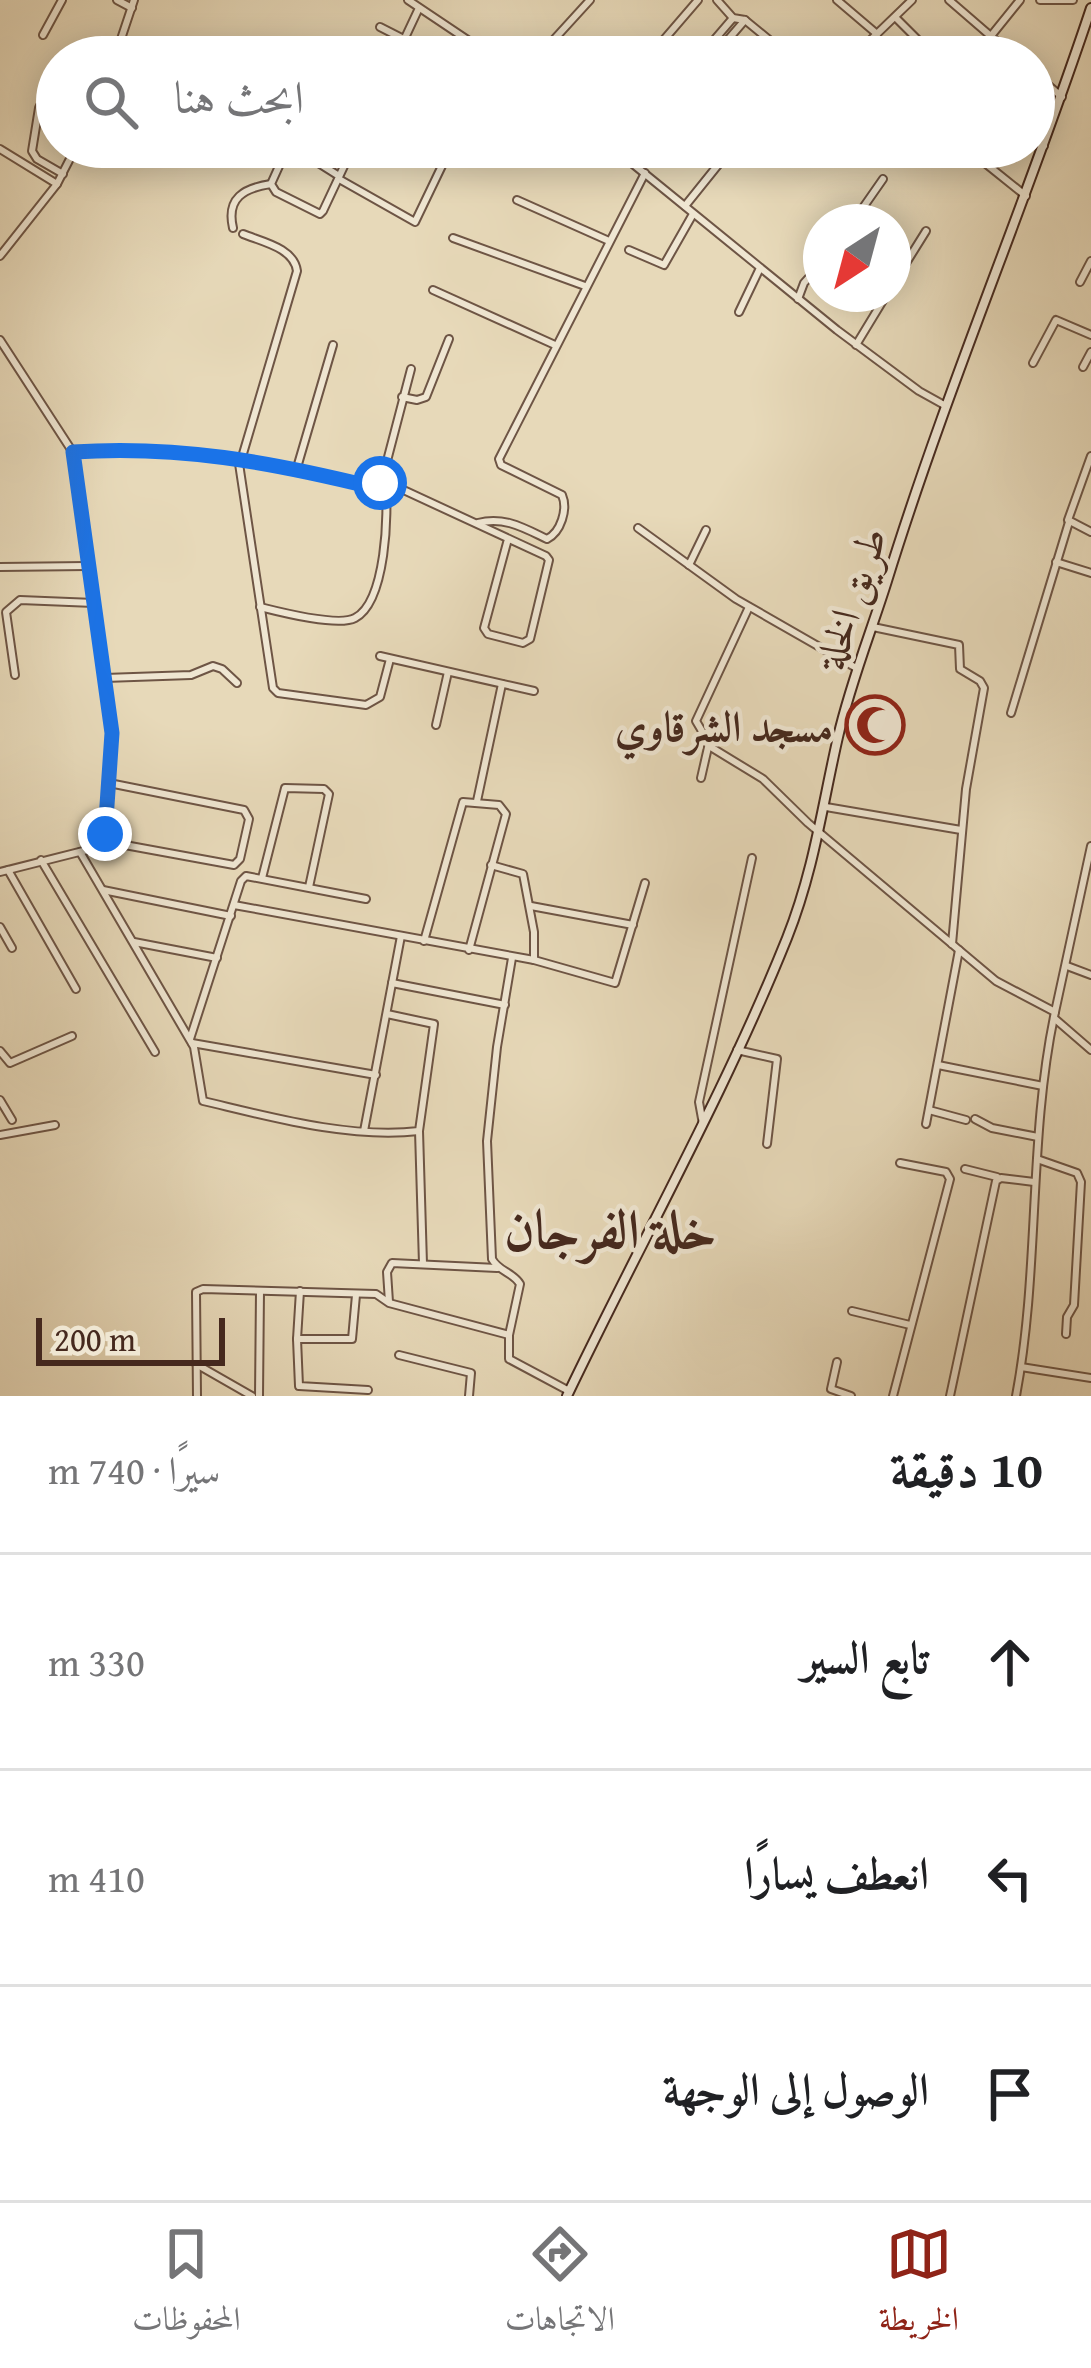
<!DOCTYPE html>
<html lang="ar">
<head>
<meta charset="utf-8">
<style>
  body { margin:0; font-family:"Gentium Book Plus",Amiri,serif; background:#f6f6f6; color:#202124; direction:rtl }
  .compass { position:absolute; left:803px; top:204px; width:108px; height:108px; border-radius:50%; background:#fff; box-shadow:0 6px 30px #0003; rotate:216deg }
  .scale { position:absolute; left:36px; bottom:30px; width:189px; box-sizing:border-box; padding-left:12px; border:6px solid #46291e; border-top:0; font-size:33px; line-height:42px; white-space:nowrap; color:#46291e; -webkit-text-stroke:9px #efe6d2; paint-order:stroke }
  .stop { position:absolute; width:36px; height:36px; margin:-27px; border:9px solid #1a73e8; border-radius:50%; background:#fff }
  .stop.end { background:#1a73e8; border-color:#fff; box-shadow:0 3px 12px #0008 }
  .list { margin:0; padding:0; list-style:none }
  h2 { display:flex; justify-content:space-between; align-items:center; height:156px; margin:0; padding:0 48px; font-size:51px }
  h2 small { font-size:39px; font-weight:400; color:#757577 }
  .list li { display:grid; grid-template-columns:78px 1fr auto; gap:36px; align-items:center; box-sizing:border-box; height:216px; padding:0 48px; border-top:3px solid #e0e0e0 }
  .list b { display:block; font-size:45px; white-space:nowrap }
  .list em { font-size:39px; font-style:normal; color:#757577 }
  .icon { flex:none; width:66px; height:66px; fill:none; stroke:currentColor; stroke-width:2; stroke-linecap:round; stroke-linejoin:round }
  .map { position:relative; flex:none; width:1091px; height:1396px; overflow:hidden; direction:ltr }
  .search { position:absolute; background:#fff; box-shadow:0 6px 30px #0003; left:36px; right:36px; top:36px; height:132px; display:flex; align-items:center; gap:30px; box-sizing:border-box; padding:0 42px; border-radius:66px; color:#757577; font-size:45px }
  .sheet { height:804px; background:#fff }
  nav { display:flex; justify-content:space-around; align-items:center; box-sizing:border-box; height:168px; border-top:3px solid #e0e0e0; background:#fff; font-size:33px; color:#757577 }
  nav a { display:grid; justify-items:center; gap:6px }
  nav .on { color:#8f2418 }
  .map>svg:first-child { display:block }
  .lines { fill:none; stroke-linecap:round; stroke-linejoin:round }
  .street-casing { stroke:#6e5545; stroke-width:10 }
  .secondary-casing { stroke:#46291e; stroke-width:12 }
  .street { stroke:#efe6d2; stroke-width:6 }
  .secondary { stroke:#efe6d2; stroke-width:8 }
  .route { stroke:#1a73e8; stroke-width:15 }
  .labels { text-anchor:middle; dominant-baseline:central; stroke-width:9; stroke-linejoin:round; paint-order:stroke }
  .street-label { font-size:42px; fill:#46291e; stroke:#efe6d2 }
  .poi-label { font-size:42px; font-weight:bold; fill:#46291e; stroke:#efe6d2; text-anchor:end }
  .district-label { font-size:54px; font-weight:bold; fill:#46291e; stroke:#efe6d2 }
</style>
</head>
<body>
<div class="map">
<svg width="1091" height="1396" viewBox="0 0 1091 1396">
  <rect width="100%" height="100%" fill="#e7d9b9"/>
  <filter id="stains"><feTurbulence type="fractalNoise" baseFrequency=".00167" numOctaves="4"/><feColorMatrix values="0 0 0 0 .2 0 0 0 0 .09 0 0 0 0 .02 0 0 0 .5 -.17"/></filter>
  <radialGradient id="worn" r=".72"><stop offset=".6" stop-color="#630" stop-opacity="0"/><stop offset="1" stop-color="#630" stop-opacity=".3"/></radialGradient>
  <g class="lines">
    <g class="street-casing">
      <g id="street">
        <polyline points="117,0 132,8"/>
        <polyline points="408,0 493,57"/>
        <polyline points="717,0 733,18 745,20 790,57"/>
        <polyline points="837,0 877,34"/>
        <polyline points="949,0 1015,57"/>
        <polyline points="1040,0 1073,0"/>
        <polyline points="895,17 935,57"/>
        <polyline points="380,27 439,57"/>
        <polyline points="43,35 62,0"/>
        <polyline points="709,46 733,18"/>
        <polyline points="115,57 134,0"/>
        <polyline points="396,57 419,8"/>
        <polyline points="538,57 590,0"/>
        <polyline points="608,57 609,56"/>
        <polyline points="649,57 698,0"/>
        <polyline points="713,57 745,20"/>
        <polyline points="853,57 912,0"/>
        <polyline points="974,57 1020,0"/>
        <polyline points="1034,73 1062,97"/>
        <polyline points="57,93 48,89 39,108 32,151 37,159 63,174"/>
        <polyline points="1034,139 1044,146"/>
        <polyline points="612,147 837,330 919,391 946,406"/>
        <polyline points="965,147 1026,196"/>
        <polyline points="0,149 57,184"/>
        <polyline points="339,176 301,152 280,164 271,184 276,192 320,214 323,211 353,147"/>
        <polyline points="339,179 415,222 451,147"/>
        <polyline points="517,200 609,241"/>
        <polyline points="685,206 726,155"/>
        <polyline points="853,222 883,179"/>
        <path d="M233 228C226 198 244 188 271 184"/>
        <polyline points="453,238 585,286"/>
        <polyline points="629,250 664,265 693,214"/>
        <polyline points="0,256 57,184 76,147"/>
        <polyline points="1080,282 1091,261"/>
        <polyline points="893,284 926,231"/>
        <polyline points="433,290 555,345"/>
        <polyline points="798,299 804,283 821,264"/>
        <polyline points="739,312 760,268"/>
        <polyline points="0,340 72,451 111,733 107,822 99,847 0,872"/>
        <polyline points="856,345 887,294"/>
        <polyline points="1033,363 1056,320 1091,335"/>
        <polyline points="1083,367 1091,352"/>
        <polyline points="402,397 417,400 426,397 449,339"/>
        <path d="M72 451C176 444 272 462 372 487L382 480 546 556 549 560 530 639 523 643 488 634 484 628 508 539"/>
        <polyline points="1091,456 1068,520 1091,532"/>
        <polyline points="238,457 273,688 278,693 366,705 380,697 390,659"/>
        <path d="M242 457 297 271C294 248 263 242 243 234"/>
        <polyline points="296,471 333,345"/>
        <polyline points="382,480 411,369"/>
        <path d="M478 523C504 516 524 528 547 539 561 532 568 509 562 495L501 465 499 459 645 173"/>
        <polyline points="638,528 736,599 858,669"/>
        <polyline points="1056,562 1091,573"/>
        <polyline points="689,565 706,530"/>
        <polyline points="0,567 87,566"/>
        <path d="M260 607C280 612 338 627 355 618 386 602 389 512 385 482"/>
        <polyline points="873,627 959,645 960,669 980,681 984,688 966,789 952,944"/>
        <polyline points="380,656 534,691"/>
        <polyline points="15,675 6,612 20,600 94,603"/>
        <polyline points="105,678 191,675 213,666 222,669 237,683"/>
        <polyline points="1011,713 1069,522"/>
        <polyline points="436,725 448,672"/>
        <path d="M709 746 763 779 808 823 996 981 1055 1012C1028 1138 1040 1269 1016 1396"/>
        <polyline points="701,778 709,743 696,721 749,607"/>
        <polyline points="477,801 502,684"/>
        <polyline points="826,807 961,830"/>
        <polyline points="103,841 234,865 240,859 249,819 244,810 109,783"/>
        <path d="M80 852 194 1047 203 1101C271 1117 349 1139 419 1131L434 1024 387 1014"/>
        <polyline points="41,860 155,1052"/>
        <polyline points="8,870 76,989"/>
        <polyline points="262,878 285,788 324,789 329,794 309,887"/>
        <polyline points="103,890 231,916"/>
        <polyline points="234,905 534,960 534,932 523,874 491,865"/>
        <polyline points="531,906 633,925"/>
        <polyline points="0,927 12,948"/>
        <polyline points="424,941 463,802 499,805 506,814 469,950"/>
        <polyline points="134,942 217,958"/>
        <path d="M512 958 497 1047 487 1141 492 1259C499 1272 513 1272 520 1284L509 1335V1359L569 1391"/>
        <polyline points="534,960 615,983 645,883"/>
        <polyline points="1067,966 1091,975"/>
        <polyline points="392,983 505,1005"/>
        <polyline points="1055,1012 1091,846"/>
        <polyline points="1054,1018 1091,1050"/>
        <polyline points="190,1039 241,881 246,876 366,899"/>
        <polyline points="192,1043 376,1075"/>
        <polyline points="737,1050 777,1059 767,1144"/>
        <polyline points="0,1051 10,1063 72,1036"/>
        <polyline points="938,1065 1043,1086"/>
        <polyline points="0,1100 12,1120"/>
        <polyline points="929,1110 966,1120"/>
        <polyline points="975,1119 992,1128 1038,1137"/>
        <polyline points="703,1124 699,1102 752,858"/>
        <polyline points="926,1124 959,950"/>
        <polyline points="364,1131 401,936"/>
        <polyline points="419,1131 423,1264"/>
        <polyline points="0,1135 55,1125"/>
        <polyline points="1037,1159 1077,1173 1081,1182 1074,1305 1067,1317 1066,1334"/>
        <polyline points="965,1169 997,1177"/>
        <polyline points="300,1291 297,1339 352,1339 356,1295"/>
        <polyline points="389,1302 387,1272 392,1263 497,1268"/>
        <polyline points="852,1311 910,1325"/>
        <polyline points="297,1339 299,1386 368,1390"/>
        <polyline points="399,1355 471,1373 469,1396"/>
        <polyline points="837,1362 831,1389 851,1396"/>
        <polyline points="196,1364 252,1396"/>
        <polyline points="1021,1367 1091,1378"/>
        <polyline points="197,1396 196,1292 203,1289 376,1294 389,1303 509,1335"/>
        <polyline points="259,1396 260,1291"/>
        <polyline points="893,1396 950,1179 946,1172 900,1163"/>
        <polyline points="950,1396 996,1181 1001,1178 1034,1182"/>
      </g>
    </g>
    <g class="secondary-casing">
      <path id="secondary" d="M567 1396C640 1243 724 1095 787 938 814 870 822 807 838 737 850 684 871 632 887 581 947 387 1027 201 1091 8"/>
    </g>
    <use href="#street" class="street"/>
    <use href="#secondary" class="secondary"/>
  </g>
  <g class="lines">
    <path class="route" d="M105 834 112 733 73 452C178 445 270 462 372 487L380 483"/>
  </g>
  <defs>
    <g id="mosque-ring" transform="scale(3)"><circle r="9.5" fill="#efe6d2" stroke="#8f2418" stroke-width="1.5"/><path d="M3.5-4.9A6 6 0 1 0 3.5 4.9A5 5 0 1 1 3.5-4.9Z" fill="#8f2418"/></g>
  </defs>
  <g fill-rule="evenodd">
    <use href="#mosque-ring" x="875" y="725"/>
  </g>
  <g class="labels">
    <g class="street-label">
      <text transform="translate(850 598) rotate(-72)">طريق الخلة</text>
    </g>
    <g class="poi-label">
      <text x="833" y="725">مسجد الشرقاوي</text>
    </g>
    <g class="district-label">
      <text x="610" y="1228">خلة الفرجان</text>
    </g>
  </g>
  <rect width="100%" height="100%" filter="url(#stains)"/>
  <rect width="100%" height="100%" fill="url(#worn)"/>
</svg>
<svg class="compass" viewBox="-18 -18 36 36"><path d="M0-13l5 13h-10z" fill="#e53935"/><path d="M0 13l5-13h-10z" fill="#757577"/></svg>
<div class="scale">200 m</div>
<div class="stop" style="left:380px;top:483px"></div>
<div class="stop end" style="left:105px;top:834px"></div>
<div class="search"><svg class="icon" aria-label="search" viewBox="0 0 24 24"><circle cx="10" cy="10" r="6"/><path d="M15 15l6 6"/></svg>ابحث هنا</div>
</div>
<section class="sheet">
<h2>10 دقيقة<small>سيرًا · 740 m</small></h2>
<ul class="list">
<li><svg class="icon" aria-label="ahead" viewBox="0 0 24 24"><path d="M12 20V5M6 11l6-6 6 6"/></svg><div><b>تابع السير</b></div><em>330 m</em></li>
<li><svg class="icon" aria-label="left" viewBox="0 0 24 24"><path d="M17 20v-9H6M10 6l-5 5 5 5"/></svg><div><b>انعطف يسارًا</b></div><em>410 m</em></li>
<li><svg class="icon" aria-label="arrive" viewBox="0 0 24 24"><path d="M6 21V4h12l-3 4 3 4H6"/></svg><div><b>الوصول إلى الوجهة</b></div></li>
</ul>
</section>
<nav>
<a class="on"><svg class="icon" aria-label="map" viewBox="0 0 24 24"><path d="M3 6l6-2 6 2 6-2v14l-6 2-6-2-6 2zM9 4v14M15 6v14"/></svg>الخريطة</a>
<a><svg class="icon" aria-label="directions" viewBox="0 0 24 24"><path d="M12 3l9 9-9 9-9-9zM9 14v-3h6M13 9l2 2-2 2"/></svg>الاتجاهات</a>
<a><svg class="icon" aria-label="saved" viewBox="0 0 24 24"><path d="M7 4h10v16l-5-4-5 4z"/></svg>المحفوظات</a>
</nav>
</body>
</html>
